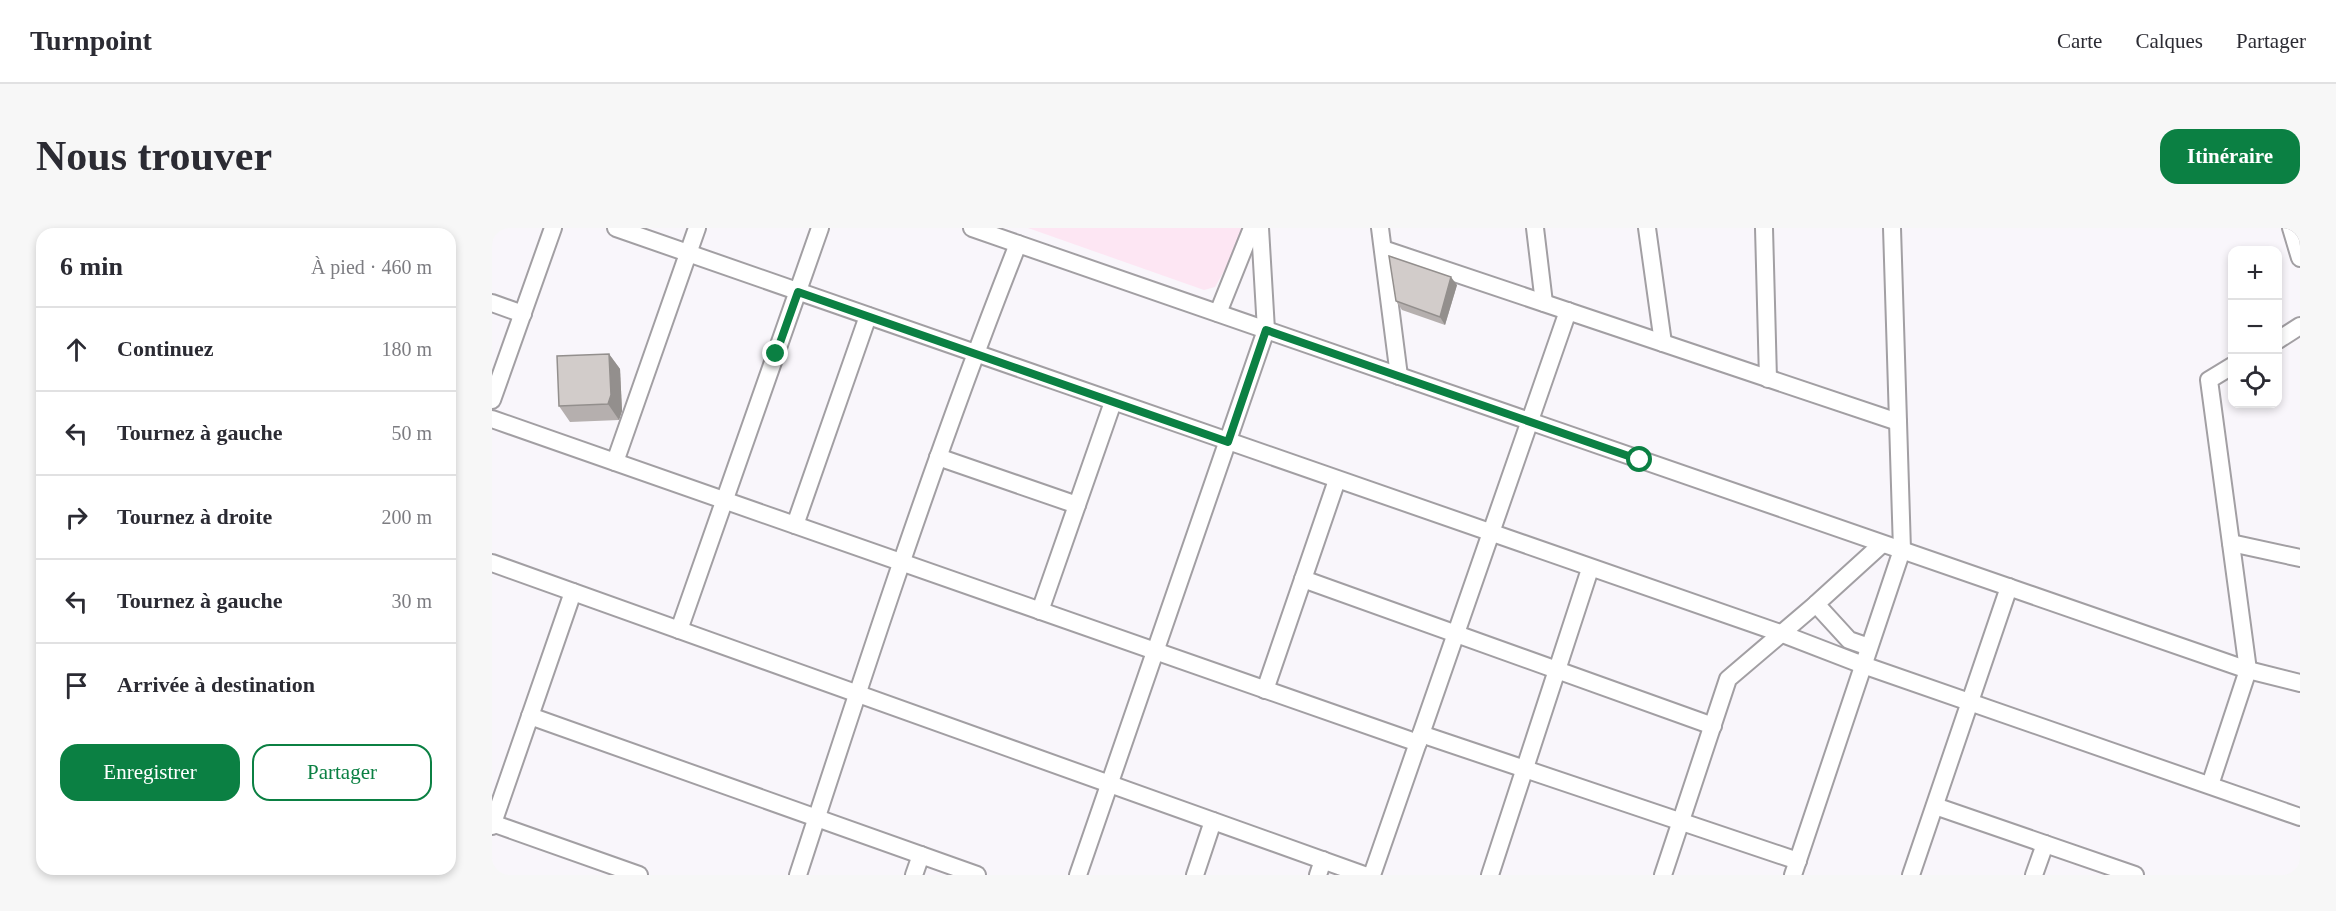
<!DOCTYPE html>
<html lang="fr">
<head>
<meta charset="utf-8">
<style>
  body { margin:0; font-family:"Times New Roman",serif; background:#f7f7f7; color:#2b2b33 }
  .controls { position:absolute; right:18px; top:18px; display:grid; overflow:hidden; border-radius:12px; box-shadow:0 3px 9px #0003 }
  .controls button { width:54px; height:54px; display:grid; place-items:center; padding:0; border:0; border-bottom:2px solid #e1e1e2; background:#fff; color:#2b2b33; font:30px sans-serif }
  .stop { position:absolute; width:18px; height:18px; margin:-14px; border:4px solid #0b8043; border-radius:50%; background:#fff }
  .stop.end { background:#0b8043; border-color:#fff; box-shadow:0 2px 6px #0008 }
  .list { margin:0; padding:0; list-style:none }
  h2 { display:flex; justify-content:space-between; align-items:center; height:78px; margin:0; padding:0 24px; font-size:26px }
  h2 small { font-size:20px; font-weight:400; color:#7c7c81 }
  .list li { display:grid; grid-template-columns:39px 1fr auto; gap:18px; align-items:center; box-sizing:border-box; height:84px; padding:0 24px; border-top:2px solid #e1e1e2 }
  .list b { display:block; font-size:22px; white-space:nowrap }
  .list em { font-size:20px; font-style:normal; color:#7c7c81 }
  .actions { display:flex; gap:12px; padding:18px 24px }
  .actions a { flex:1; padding:14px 0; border:2px solid #0b8043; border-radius:18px; text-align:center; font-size:21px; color:#0b8043 }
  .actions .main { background:#0b8043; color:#fff }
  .icon { flex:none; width:33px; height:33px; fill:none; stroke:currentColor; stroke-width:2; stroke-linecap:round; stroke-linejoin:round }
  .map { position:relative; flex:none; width:1808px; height:647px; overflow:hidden; border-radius:18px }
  header { display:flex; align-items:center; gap:36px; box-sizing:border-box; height:84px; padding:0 30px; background:#fff; border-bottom:2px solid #e1e1e2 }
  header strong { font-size:28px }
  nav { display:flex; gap:33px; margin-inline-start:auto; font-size:21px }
  .intro { display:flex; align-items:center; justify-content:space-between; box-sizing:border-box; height:144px; padding:0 36px }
  h1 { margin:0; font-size:42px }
  .button { padding:15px 27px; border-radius:18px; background:#0b8043; color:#fff; font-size:21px; font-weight:700 }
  main { display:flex; gap:36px; padding:0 36px }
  aside { flex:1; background:#fff; border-radius:18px; box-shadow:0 3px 9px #0003 }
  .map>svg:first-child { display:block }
  .education { fill:#fde6f3 }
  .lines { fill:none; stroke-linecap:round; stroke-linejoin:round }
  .minor-casing { stroke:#a29fa3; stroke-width:20 }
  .minor { stroke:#fff; stroke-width:16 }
  .wall { fill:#b5afae }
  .shaded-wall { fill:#938f8d }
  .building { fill:#d2ccca; stroke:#938f8d; stroke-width:1.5 }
  .route { stroke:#0b8043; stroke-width:8 }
</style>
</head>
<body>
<header>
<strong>Turnpoint</strong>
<nav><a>Carte</a><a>Calques</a><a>Partager</a></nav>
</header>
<div class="intro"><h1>Nous trouver</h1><a class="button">Itinéraire</a></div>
<main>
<aside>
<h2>6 min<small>À pied · 460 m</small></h2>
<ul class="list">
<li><svg class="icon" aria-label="ahead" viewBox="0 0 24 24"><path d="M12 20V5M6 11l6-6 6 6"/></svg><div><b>Continuez</b></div><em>180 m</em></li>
<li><svg class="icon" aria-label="left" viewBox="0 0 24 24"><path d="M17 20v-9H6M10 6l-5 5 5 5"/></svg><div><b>Tournez à gauche</b></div><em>50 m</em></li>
<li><svg class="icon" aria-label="right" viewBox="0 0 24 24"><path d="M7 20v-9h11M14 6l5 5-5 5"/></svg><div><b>Tournez à droite</b></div><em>200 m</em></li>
<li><svg class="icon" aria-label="left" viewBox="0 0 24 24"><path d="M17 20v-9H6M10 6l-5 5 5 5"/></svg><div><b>Tournez à gauche</b></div><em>30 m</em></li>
<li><svg class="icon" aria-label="arrive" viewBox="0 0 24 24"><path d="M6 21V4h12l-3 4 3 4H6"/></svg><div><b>Arrivée à destination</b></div></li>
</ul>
<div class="actions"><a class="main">Enregistrer</a><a>Partager</a></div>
</aside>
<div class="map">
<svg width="1808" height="647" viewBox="0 0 1808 647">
  <rect width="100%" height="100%" fill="#f9f6fb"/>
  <polygon class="education" points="536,0 753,0 754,4 723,59 712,62"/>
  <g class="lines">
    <g class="minor-casing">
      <g id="minor">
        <polyline points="124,0 1288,405 1371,437 1808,589"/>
        <polyline points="480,0 1756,442 1808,455"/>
        <polyline points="888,0 907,148"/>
        <polyline points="1043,0 1052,75"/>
        <polyline points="1155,0 1171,115"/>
        <polyline points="1272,0 1276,151"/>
        <polyline points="1799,0 1808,30"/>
        <polyline points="891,21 1406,194"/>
        <polyline points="0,75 31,86"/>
        <polyline points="726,85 760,0"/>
        <polyline points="1786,112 1808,98"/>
        <polyline points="0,172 61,0"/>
        <polyline points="0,191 926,515"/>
        <polyline points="446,229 585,277"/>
        <polyline points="123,234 205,0"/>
        <polyline points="303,297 376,88"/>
        <polyline points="1739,315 1808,330"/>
        <polyline points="0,335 872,647"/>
        <polyline points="811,351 1221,498"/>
        <polyline points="1324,376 1357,412 1377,419"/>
        <polyline points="548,383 621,174"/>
        <polyline points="187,402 328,0"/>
        <polyline points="773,462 845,252"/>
        <polyline points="38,488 485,647"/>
        <polyline points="929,506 1306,633"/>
        <polyline points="1718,557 1756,442 1717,152 1740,138"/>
        <polyline points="1443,578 1643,647"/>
        <polyline points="0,595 147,647"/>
        <polyline points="0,598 81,364"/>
        <path d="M306 647C375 435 444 223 526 16"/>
        <polyline points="422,647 429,627"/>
        <polyline points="586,647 774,102 768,0"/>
        <polyline points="703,647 721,593"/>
        <polyline points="826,647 831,632"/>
        <polyline points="880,647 1076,83"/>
        <polyline points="998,647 1098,341"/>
        <polyline points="1171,647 1236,451 1324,376 1390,316"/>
        <polyline points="1301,647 1410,322 1400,0"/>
        <polyline points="1419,647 1517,359"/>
        <polyline points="1542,647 1553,616"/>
      </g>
    </g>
    <use href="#minor" class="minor"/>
  </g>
  <g class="wall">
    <polygon points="965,57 953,97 910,82 904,73"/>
    <polygon points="117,126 128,141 130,183 127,192 78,194 67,178"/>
  </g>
  <g class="shaded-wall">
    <polygon points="959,49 965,57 953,97 948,89"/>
    <polygon points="117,126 128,141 130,183 127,192 116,176"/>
  </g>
  <g class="building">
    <polygon points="897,28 959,49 948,89 904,73"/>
    <polygon points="117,126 119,167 116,176 67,178 65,128"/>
  </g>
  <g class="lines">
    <polyline class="route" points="284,126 306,64 736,214 774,102 1148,232"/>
  </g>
</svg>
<div class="controls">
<button>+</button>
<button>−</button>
<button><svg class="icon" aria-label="locate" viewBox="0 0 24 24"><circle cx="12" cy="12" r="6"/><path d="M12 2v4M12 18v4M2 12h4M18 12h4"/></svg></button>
</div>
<div class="stop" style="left:1148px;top:232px"></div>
<div class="stop end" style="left:284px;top:126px"></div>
</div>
</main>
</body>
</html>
